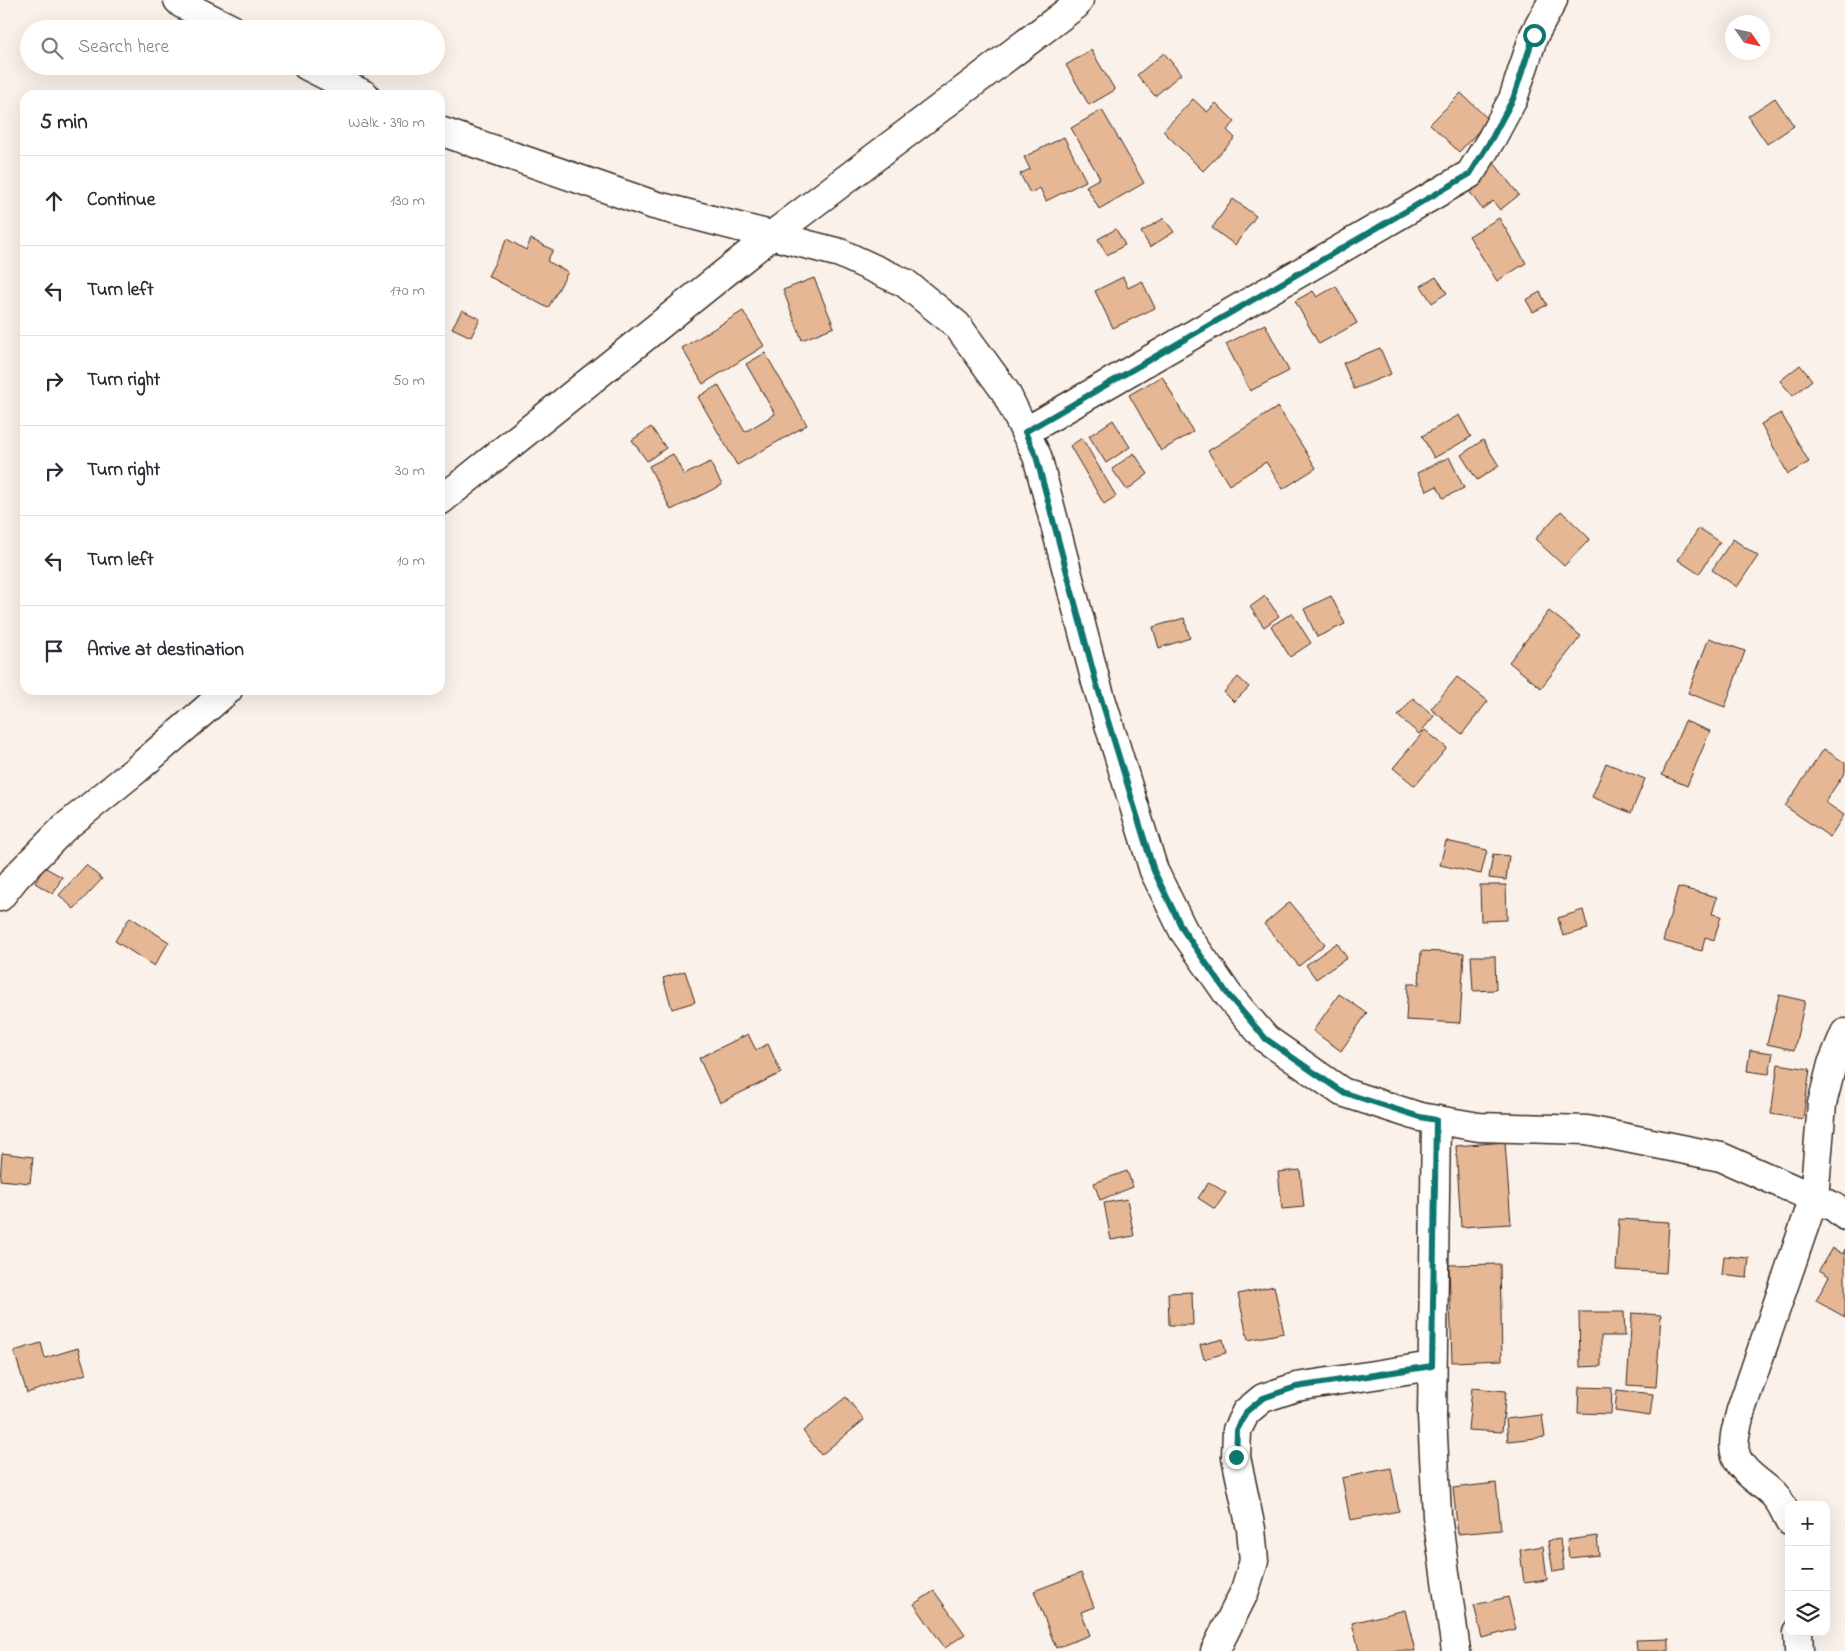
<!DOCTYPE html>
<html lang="en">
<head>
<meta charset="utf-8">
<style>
  body { margin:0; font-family:"Indie Flower",sans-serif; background:#f7f7f7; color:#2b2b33 }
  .controls { position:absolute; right:15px; bottom:15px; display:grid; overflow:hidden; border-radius:10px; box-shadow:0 5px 20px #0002 }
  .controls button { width:45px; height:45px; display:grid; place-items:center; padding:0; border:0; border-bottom:1px solid #e1e1e2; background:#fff; color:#2b2b33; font:25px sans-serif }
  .compass { position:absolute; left:1725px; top:15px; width:45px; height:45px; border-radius:50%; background:#fff; box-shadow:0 5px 20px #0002; rotate:124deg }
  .stop { position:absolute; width:15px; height:15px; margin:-11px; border:4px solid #0f766e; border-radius:50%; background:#fff }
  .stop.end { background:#0f766e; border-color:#fff; box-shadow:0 1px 5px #0008 }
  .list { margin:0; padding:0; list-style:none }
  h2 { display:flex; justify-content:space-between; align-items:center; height:65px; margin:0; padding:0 20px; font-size:21px }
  h2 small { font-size:16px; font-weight:400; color:#7c7c81 }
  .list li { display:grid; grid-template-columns:32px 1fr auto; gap:15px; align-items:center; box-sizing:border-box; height:90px; padding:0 20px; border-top:1px solid #e1e1e2 }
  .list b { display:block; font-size:19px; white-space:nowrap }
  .list em { font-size:16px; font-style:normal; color:#7c7c81 }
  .icon { flex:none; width:28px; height:28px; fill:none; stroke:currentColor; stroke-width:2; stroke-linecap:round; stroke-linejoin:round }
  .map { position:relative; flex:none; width:1845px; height:1651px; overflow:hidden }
  .search { position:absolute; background:#fff; box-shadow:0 5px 20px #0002; left:20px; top:20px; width:425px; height:55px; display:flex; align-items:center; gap:12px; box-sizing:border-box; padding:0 18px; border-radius:28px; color:#7c7c81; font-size:19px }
  .panel { position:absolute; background:#fff; box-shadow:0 5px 20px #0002; left:20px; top:90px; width:425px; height:605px; border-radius:15px }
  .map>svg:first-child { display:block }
  .building { fill:#e5b795; stroke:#3b2a1e }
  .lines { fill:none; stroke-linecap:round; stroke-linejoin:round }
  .minor-casing { stroke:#3b2a1e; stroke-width:31 }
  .minor { stroke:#fff; stroke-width:28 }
  .route { stroke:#0f766e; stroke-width:6 }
</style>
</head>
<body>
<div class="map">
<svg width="1845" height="1651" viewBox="0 0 1845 1651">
  <rect width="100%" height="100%" fill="#faf1ea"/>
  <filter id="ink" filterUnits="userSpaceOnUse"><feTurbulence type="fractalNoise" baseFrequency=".02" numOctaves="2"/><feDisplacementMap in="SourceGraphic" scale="10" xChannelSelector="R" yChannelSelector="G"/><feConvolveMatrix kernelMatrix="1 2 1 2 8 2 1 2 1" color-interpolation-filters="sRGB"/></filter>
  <g filter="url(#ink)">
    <g class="building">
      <polygon points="1091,50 1115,90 1089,105 1066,65"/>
      <polygon points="1164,53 1181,74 1155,96 1137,75"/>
      <polygon points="1461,93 1489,120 1459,152 1430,124"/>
      <polygon points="1775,98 1794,126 1767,144 1748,116"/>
      <polygon points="1193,99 1207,112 1216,103 1235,122 1227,130 1235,138 1203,171 1163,131"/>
      <polygon points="1102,110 1144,183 1099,209 1086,186 1100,178 1071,128"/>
      <polygon points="1064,137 1086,181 1046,201 1040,188 1030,193 1020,174 1030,169 1024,157"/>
      <polygon points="1491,159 1519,195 1500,210 1493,201 1482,209 1469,191 1479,184"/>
      <polygon points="1233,199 1256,216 1235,245 1212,228"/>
      <polygon points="1164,218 1174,232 1150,247 1141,232"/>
      <polygon points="1499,218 1526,263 1497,281 1469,236"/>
      <polygon points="1116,229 1125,245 1107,255 1098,239"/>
      <polygon points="507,239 526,250 531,239 553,250 547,261 568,272 548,308 488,276"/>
      <polygon points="1123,277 1128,288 1142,281 1155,308 1113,328 1095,291"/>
      <polygon points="1436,277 1447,293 1432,303 1421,286"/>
      <polygon points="814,278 834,327 802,340 783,290"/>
      <polygon points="1336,286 1357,323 1319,344 1295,301 1313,291 1317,297"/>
      <polygon points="1540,292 1547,305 1533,312 1526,300"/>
      <polygon points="462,310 480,319 471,337 452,328"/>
      <polygon points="743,311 764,346 703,384 682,348"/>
      <polygon points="1265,324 1289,371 1250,391 1226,344"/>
      <polygon points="1380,348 1391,374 1354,389 1343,363"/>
      <polygon points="765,353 807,425 737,465 698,397 718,385 745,432 775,414 746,364"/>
      <polygon points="1800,365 1812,380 1793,396 1780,381"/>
      <polygon points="1162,376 1193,432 1161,451 1129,395"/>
      <polygon points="1278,407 1316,468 1283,489 1266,462 1229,485 1208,451"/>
      <polygon points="1781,413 1809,462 1788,474 1761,424"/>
      <polygon points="1459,415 1471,437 1434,458 1422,436"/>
      <polygon points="1113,420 1130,447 1106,463 1089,436"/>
      <polygon points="651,427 666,448 647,461 632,440"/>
      <polygon points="1082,438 1116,496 1104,504 1070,446"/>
      <polygon points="1483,440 1499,466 1477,480 1461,455"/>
      <polygon points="1134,453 1148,474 1127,490 1112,469"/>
      <polygon points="673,454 684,475 710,462 722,485 671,510 649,466"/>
      <polygon points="1449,457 1464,488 1443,498 1437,486 1427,491 1417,473"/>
      <polygon points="1561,511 1590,539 1564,566 1535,539"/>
      <polygon points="1699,528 1720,542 1699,574 1678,560"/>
      <polygon points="1733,539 1758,556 1737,587 1712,570"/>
      <polygon points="1265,596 1279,616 1264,627 1250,607"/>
      <polygon points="1331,596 1345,624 1317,637 1304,609"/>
      <polygon points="1549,611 1581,636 1541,688 1509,662"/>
      <polygon points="1292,613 1311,643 1290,657 1271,626"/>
      <polygon points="1184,618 1190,638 1159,648 1153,627"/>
      <polygon points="1709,638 1745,651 1725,707 1688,693"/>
      <polygon points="1238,677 1249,687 1234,702 1224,692"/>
      <polygon points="1457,677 1488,701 1462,734 1431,709"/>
      <polygon points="1413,698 1434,716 1419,734 1398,716"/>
      <polygon points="1685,721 1710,731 1687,786 1662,775"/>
      <polygon points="1425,730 1447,748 1415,786 1393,768"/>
      <polygon points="1824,749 1845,763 1845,772 1825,802 1844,815 1830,837 1785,806"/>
      <polygon points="1606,763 1645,779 1631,813 1592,797"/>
      <polygon points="1446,841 1487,850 1481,874 1440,865"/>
      <polygon points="1493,854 1509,856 1506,880 1489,878"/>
      <polygon points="86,865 102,879 74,909 59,895"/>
      <polygon points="44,867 62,877 53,894 35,883"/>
      <polygon points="1480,885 1506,885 1507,920 1481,921"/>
      <polygon points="1678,887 1717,897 1712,914 1721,916 1714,940 1705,937 1702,951 1663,941"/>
      <polygon points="1290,902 1325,944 1299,966 1264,924"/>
      <polygon points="1583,910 1588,929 1563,936 1558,918"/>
      <polygon points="130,917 169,942 154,966 115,941"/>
      <polygon points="1337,943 1347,958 1316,979 1306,965"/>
      <polygon points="1421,951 1464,953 1460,1023 1406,1020 1408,984 1419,984"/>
      <polygon points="1471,956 1495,956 1496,990 1473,991"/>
      <polygon points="685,971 695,1002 672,1009 663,978"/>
      <polygon points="1339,994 1367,1013 1341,1051 1313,1031"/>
      <polygon points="1779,995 1805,1001 1794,1050 1767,1044"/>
      <polygon points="748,1034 756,1050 768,1044 781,1073 720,1103 699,1058"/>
      <polygon points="1750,1050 1773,1053 1769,1074 1747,1071"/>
      <polygon points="1778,1064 1810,1069 1803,1119 1771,1114"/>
      <polygon points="1505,1142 1511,1224 1461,1227 1456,1146"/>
      <polygon points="2,1153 33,1157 30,1183 0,1180"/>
      <polygon points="1300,1170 1304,1207 1282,1209 1278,1172"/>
      <polygon points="1127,1171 1133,1187 1100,1200 1094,1183"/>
      <polygon points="1209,1182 1226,1193 1215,1209 1198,1198"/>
      <polygon points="1127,1199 1134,1236 1111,1240 1104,1203"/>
      <polygon points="1619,1219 1669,1222 1666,1273 1616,1270"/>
      <polygon points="1832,1248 1843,1254 1845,1249 1845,1317 1816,1301 1829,1276 1819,1270"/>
      <polygon points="1724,1256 1749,1258 1747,1278 1722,1275"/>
      <polygon points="1500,1264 1502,1360 1452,1362 1449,1265"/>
      <polygon points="1274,1286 1284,1333 1248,1340 1238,1294"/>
      <polygon points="1192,1292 1193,1325 1169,1325 1168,1293"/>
      <polygon points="1579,1312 1624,1312 1625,1336 1601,1336 1601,1366 1580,1367"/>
      <polygon points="1632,1313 1661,1315 1656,1387 1627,1385"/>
      <polygon points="1223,1339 1226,1353 1204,1359 1200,1345"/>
      <polygon points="41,1343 45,1358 78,1348 86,1374 27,1393 14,1351"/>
      <polygon points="1579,1387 1612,1388 1611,1414 1578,1413"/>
      <polygon points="1472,1388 1506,1391 1502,1432 1468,1430"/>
      <polygon points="1617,1390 1653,1394 1650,1416 1615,1411"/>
      <polygon points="846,1397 864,1420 821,1455 803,1431"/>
      <polygon points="1542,1415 1545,1437 1508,1441 1506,1419"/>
      <polygon points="1391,1468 1399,1511 1350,1520 1342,1478"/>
      <polygon points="1496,1483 1501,1530 1458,1534 1453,1488"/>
      <polygon points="1597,1536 1599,1555 1569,1558 1567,1540"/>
      <polygon points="1560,1539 1564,1570 1553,1572 1548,1541"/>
      <polygon points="1543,1546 1547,1580 1524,1583 1520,1550"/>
      <polygon points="1081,1573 1094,1607 1081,1612 1090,1635 1056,1648 1034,1591"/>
      <polygon points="934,1591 965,1634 945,1648 914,1604"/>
      <polygon points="1508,1597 1516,1629 1482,1638 1474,1605"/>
      <polygon points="1405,1610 1415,1651 1359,1651 1352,1623"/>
      <polygon points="1669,1639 1669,1651 1637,1651 1636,1640"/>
    </g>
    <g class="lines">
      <g class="minor-casing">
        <g id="minor">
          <polyline points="178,0 182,4 232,29"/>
          <polyline points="307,66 365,95"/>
          <polyline points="440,131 654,205 840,253 905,283 957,325 1005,391 1037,456 1096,682 1154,871 1183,930 1229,996 1266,1039 1342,1092 1420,1117 1479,1127 1587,1130 1721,1157 1834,1207 1845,1216"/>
          <polyline points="1025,432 1470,174 1492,138 1513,99 1534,35 1553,0"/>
          <polyline points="440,501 771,236 1076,5 1079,0"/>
          <polyline points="0,897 15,878 64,828 136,770 228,690"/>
          <polyline points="1436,1120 1432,1416 1437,1516 1456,1651"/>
          <path d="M1789 1521C1785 1511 1781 1502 1774 1495 1761 1482 1739 1471 1735 1452 1732 1439 1738 1423 1741 1410L1814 1198 1822 1104 1832 1064 1845 1033"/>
          <polyline points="1798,1632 1799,1651"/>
          <polyline points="1215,1651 1244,1593 1254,1561 1251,1529 1236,1457 1237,1430 1246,1412 1263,1398 1296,1387 1432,1366"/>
        </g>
      </g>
      <use href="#minor" class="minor"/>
    </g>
  </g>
  <g class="lines" filter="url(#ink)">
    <polyline class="route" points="1236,1457 1237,1430 1246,1412 1263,1398 1296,1387 1432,1366 1436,1120 1420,1117 1342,1092 1266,1039 1229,996 1183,930 1154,871 1096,682 1036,456 1025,432 1470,174 1492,138 1513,99 1534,35"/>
  </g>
</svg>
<div class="controls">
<button>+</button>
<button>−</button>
<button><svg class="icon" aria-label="layers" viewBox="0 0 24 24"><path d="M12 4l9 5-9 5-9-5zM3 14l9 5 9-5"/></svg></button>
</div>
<svg class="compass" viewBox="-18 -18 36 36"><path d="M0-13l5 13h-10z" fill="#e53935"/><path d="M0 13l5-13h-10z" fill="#7c7c81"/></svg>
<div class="stop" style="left:1534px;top:35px"></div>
<div class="stop end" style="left:1236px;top:1457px"></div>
<div class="search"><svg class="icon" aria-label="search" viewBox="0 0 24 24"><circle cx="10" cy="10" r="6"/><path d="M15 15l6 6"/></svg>Search here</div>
<section class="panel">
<h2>5 min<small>Walk · 390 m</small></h2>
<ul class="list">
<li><svg class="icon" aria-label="ahead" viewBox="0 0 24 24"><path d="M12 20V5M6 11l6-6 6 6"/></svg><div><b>Continue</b></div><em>130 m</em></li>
<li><svg class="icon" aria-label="left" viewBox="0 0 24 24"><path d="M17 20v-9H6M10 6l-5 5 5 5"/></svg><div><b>Turn left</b></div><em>170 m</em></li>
<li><svg class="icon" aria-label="right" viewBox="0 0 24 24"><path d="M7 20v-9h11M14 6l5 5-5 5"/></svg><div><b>Turn right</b></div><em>50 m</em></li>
<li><svg class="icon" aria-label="right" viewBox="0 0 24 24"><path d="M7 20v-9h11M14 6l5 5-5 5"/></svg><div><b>Turn right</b></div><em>30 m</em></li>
<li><svg class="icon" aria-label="left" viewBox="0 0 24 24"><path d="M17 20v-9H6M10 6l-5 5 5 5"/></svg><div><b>Turn left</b></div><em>10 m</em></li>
<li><svg class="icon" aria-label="arrive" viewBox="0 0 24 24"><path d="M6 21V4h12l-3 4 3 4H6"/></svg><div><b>Arrive at destination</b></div></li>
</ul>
</section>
</div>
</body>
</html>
